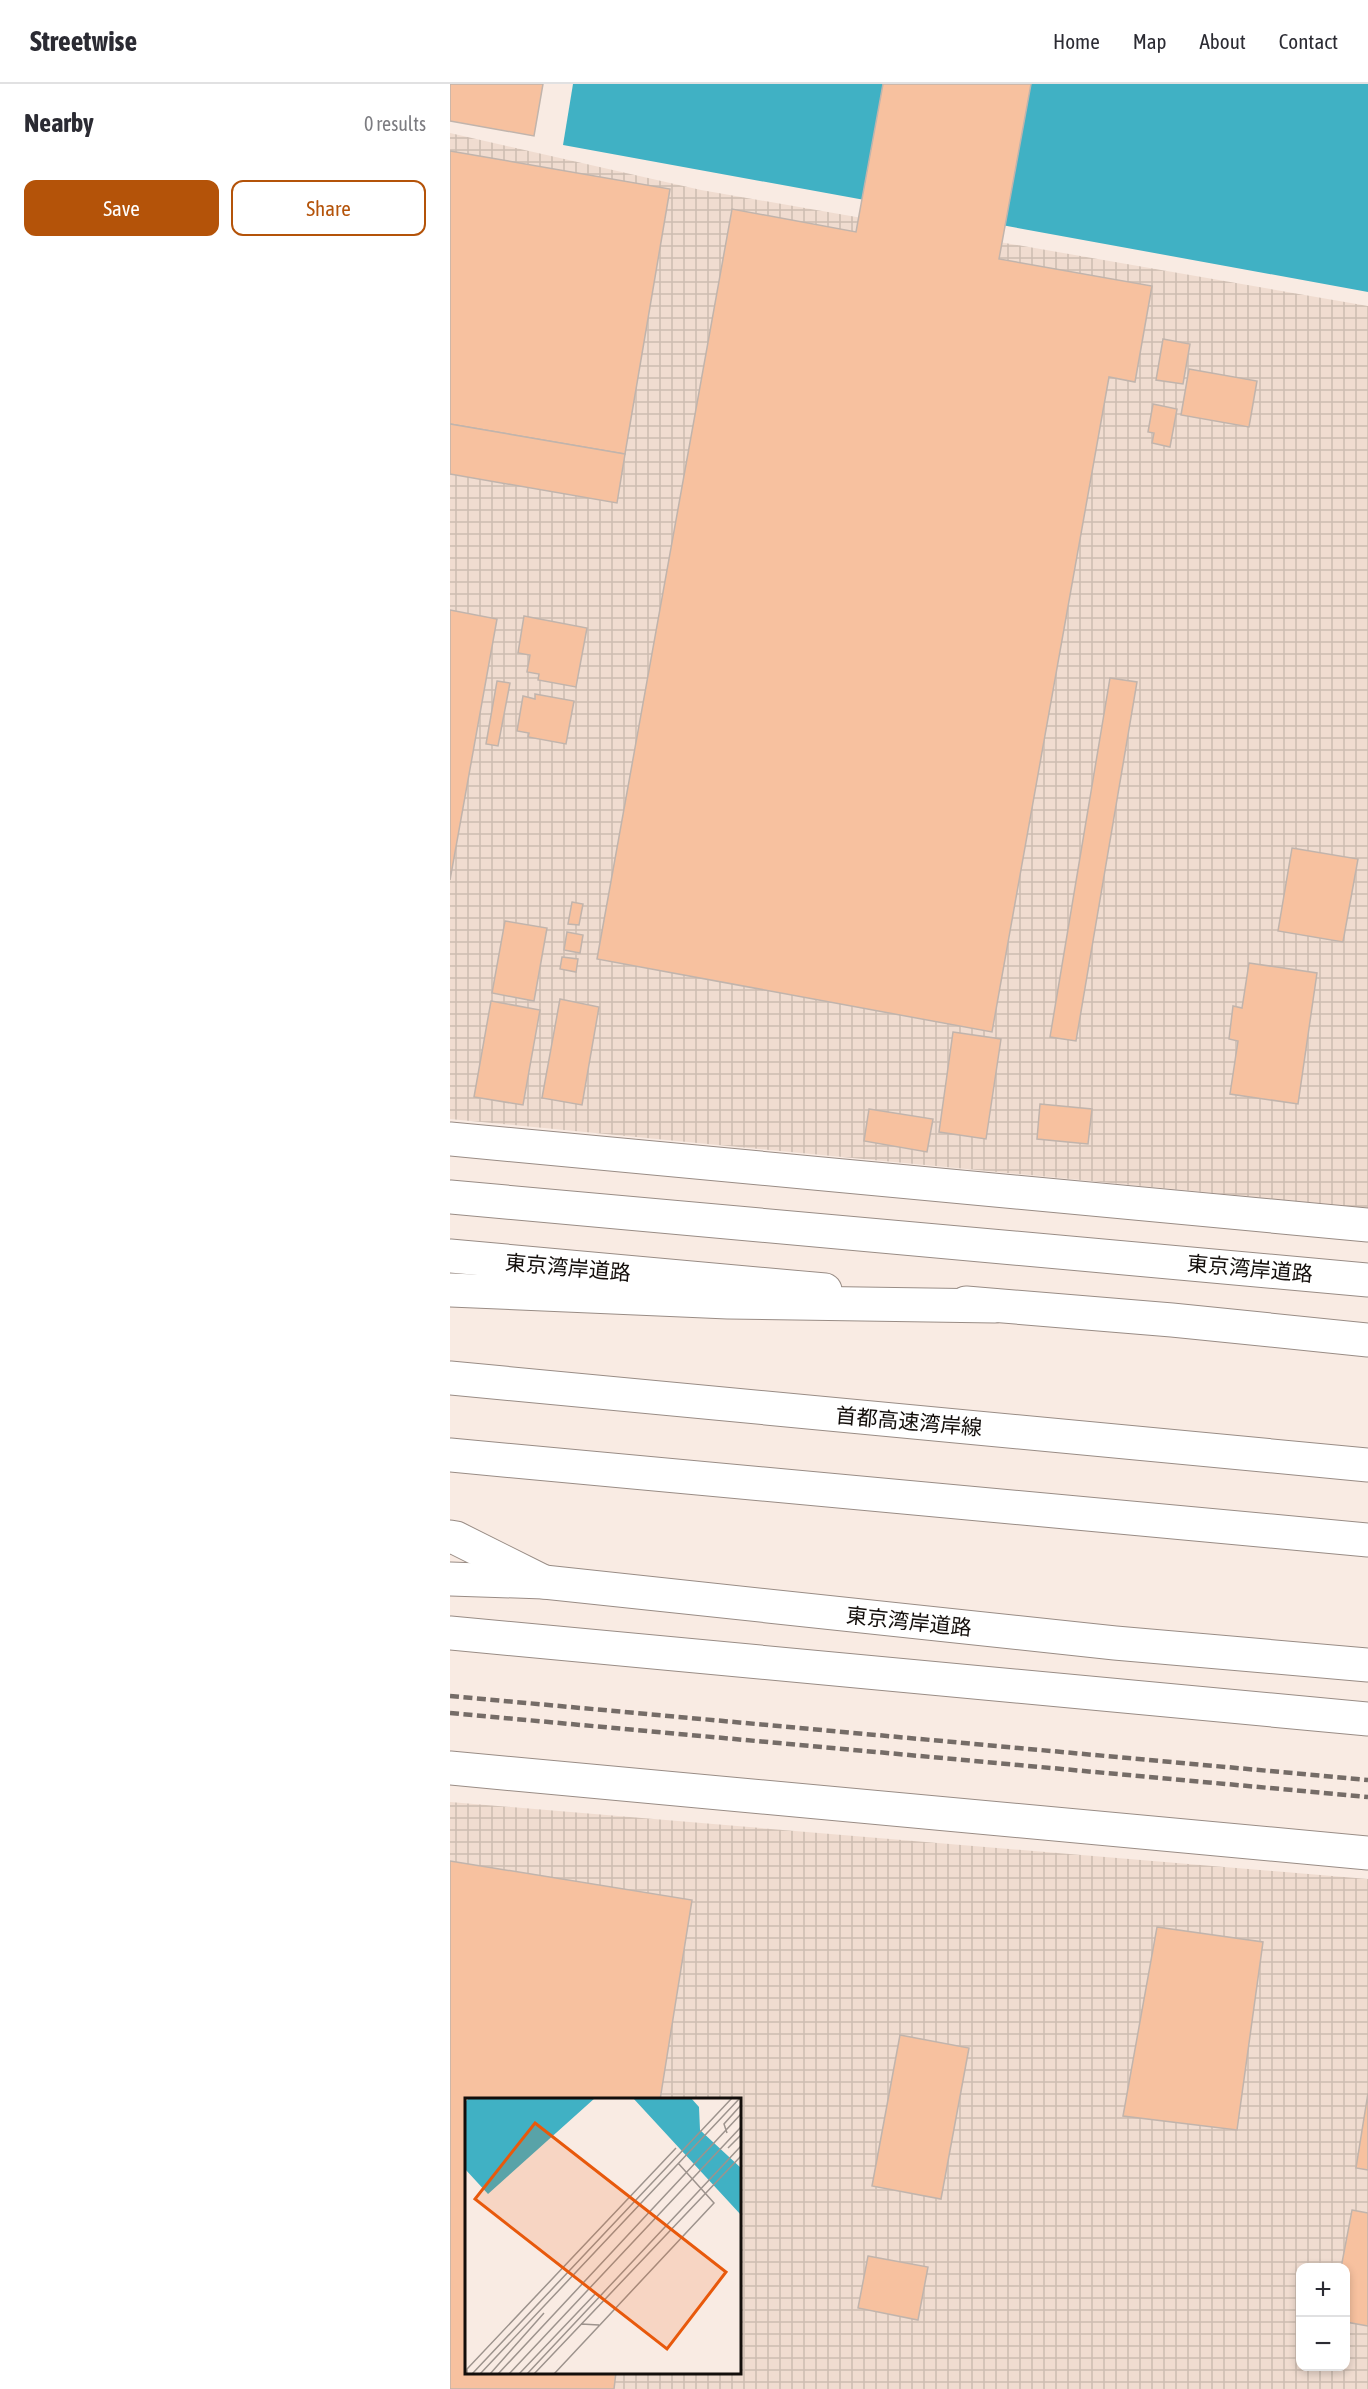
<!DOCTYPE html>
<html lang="en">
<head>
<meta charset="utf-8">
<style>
  body { margin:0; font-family:"Asap Condensed","Noto Sans JP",sans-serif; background:#f2f2f3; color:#2b2b33 }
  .controls { position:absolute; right:18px; bottom:18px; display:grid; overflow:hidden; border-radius:12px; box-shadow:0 3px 9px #0003 }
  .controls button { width:54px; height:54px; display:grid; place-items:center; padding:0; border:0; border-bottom:2px solid #e1e1e2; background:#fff; color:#2b2b33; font:30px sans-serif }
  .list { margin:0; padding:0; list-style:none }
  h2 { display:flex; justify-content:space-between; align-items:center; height:78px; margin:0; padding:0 24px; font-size:26px }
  h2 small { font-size:20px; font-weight:400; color:#7c7c81 }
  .actions { display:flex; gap:12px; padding:18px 24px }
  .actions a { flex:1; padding:14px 0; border:2px solid #b45309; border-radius:12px; text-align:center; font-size:21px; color:#b45309 }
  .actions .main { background:#b45309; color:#fff }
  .map { position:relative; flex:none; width:918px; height:2305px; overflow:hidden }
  header { display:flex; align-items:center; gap:36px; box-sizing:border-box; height:84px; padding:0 30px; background:#fff; border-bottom:2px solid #e1e1e2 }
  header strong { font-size:28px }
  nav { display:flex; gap:33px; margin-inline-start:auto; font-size:21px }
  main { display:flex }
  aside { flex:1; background:#fff }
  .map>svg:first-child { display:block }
  .industrial { fill:url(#industrial-grid); fill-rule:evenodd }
  .water { fill:#40b1c4 }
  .building { fill:#f7c19f; stroke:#c1b4ac; stroke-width:1.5 }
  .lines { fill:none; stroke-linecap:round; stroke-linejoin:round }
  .minor-casing { stroke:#998c85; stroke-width:35 }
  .tertiary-casing { stroke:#998c85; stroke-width:35 }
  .trunk-casing { stroke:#998c85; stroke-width:35 }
  .motorway-casing { stroke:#998c85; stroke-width:35 }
  .minor { stroke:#fff; stroke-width:33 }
  .tertiary { stroke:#fff; stroke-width:33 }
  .trunk { stroke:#fff; stroke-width:33 }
  .motorway { stroke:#fff; stroke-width:33 }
  .rail { stroke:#756c67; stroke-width:4.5; stroke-dasharray:9 4.5; stroke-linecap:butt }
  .labels { text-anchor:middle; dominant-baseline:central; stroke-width:5; stroke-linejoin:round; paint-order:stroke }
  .street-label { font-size:21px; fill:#130e0b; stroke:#fff }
  .inset-road { fill:none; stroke:#9d938d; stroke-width:1.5 }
  .view { fill:#e8590c; fill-opacity:0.15; stroke:#e8590c; stroke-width:3 }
  .inset-edge { fill:none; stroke:#130e0b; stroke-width:3 }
</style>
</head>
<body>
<header>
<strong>Streetwise</strong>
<nav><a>Home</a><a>Map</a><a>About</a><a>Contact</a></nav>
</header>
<main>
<aside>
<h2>Nearby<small>0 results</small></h2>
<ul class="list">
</ul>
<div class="actions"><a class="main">Save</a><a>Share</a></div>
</aside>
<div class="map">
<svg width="918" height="2305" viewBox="0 0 918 2305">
  <defs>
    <pattern id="industrial-grid" width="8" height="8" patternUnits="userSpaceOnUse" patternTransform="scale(1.5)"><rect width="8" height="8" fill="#f0dcd0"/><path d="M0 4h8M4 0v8" fill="none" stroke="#cdbcb1"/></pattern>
  </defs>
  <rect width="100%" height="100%" fill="#f9ebe3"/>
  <g class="industrial">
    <polygon points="0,49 251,106 918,222 918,1124 0,1035"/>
    <path d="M0 1718 918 1795V2305H0ZM16 2016H290V2288H16ZM850 2184H896V2282H850Z"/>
  </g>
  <polygon class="water" points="123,0 918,0 918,208 113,61"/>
  <g class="building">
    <polygon points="0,0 93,0 84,52 0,37"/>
    <polygon points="433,0 581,0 549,175 702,202 685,298 659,293 542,948 147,875 282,125 406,148"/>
    <polygon points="0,67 220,105 175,370 0,340"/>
    <polygon points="713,255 740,260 733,300 706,296"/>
    <polygon points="739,285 807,297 799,343 731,331"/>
    <polygon points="703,320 727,325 720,363 702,359 704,349 698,348"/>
    <polygon points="0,340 175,370 167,419 0,390"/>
    <polygon points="0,526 47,535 0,796"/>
    <polygon points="74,532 137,544 126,603 88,596 89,590 77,588 80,571 68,569"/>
    <polygon points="660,594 687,598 626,957 600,953"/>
    <polygon points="47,597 60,599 48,662 36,660"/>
    <polygon points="85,610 124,617 116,660 78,653 79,649 67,647 73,612 85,615"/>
    <polygon points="842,764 908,775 893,858 828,847"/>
    <polygon points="122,818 133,820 129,841 118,840"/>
    <polygon points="55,837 97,844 84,917 42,909"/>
    <polygon points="117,848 133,851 130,869 114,866"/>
    <polygon points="112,873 128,875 126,888 110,885"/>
    <polygon points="799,879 867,889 848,1020 780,1010 788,957 779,955 783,922 792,924"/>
    <polygon points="110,915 149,923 132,1021 92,1014"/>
    <polygon points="41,917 90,926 73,1021 24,1013"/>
    <polygon points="503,948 551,955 536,1055 489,1048"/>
    <polygon points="590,1020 642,1025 638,1060 587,1055"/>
    <polygon points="419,1025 483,1035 477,1068 414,1057"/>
    <polygon points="0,1777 242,1816 210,2016 16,2016 16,2288 166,2288 164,2305 0,2305"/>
    <polygon points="707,1843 813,1858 787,2046 673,2032"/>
    <polygon points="450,1951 519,1964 491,2115 422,2102"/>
    <polygon points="918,2009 918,2086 906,2084"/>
    <polygon points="902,2126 918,2129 918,2242 896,2238 896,2184 891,2184"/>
    <polygon points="418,2172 478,2183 468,2236 408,2224"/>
  </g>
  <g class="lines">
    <g class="minor-casing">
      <polyline id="minor" points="0,1684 918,1769"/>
    </g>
    <g class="tertiary-casing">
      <polyline id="tertiary" points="0,1055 918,1141"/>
    </g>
    <g class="trunk-casing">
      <g id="trunk">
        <polyline points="0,1113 918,1196"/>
        <polyline points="0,1172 375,1206"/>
        <polyline points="516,1219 722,1236 918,1256"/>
        <polyline points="0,1495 94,1498 665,1559 918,1581"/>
        <polyline points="0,1549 918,1635"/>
      </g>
    </g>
    <g class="motorway-casing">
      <g id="motorway">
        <polyline points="0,1206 278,1218 545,1222"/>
        <polyline points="0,1294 918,1381"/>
        <polyline points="0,1371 918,1456"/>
        <polyline points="0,1453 6,1454 94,1498"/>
      </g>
    </g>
    <use href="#minor" class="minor"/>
    <use href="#tertiary" class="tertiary"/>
    <use href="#trunk" class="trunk"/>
    <use href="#motorway" class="motorway"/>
    <g class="rail">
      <polyline points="0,1612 918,1696"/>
      <polyline points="0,1629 918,1713"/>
    </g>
  </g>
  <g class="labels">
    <g class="street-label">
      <text transform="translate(118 1183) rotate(5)">東京湾岸道路</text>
      <text transform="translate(800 1184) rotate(5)">東京湾岸道路</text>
      <text transform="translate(459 1337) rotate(5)">首都高速湾岸線</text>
      <text transform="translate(459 1537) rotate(6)">東京湾岸道路</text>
    </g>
  </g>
  <g transform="translate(15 2014)">
    <rect width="276" height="276" fill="#f9ebe3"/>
    <path d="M4 0H130L23 96 0 71V4ZM168 0H226L234 9 235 32 276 70V117Z" fill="#40b1c4"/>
    <path class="inset-road" d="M262 35 259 26 276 7M263 50 276 37M116 226 134 227M2 276V271L211 50M7 276 267 0M15 276 275 0M25 276 79 215M33 276 276 16M44 276 276 29M54 276 131 195M62 276 276 48M69 276 276 58M89 276 249 105 213 65"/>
    <path class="view" d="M70 25 261 174 202 251 10 101Z"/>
    <rect width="276" height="276" class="inset-edge"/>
  </g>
</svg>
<div class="controls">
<button>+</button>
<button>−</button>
</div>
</div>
</main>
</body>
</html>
